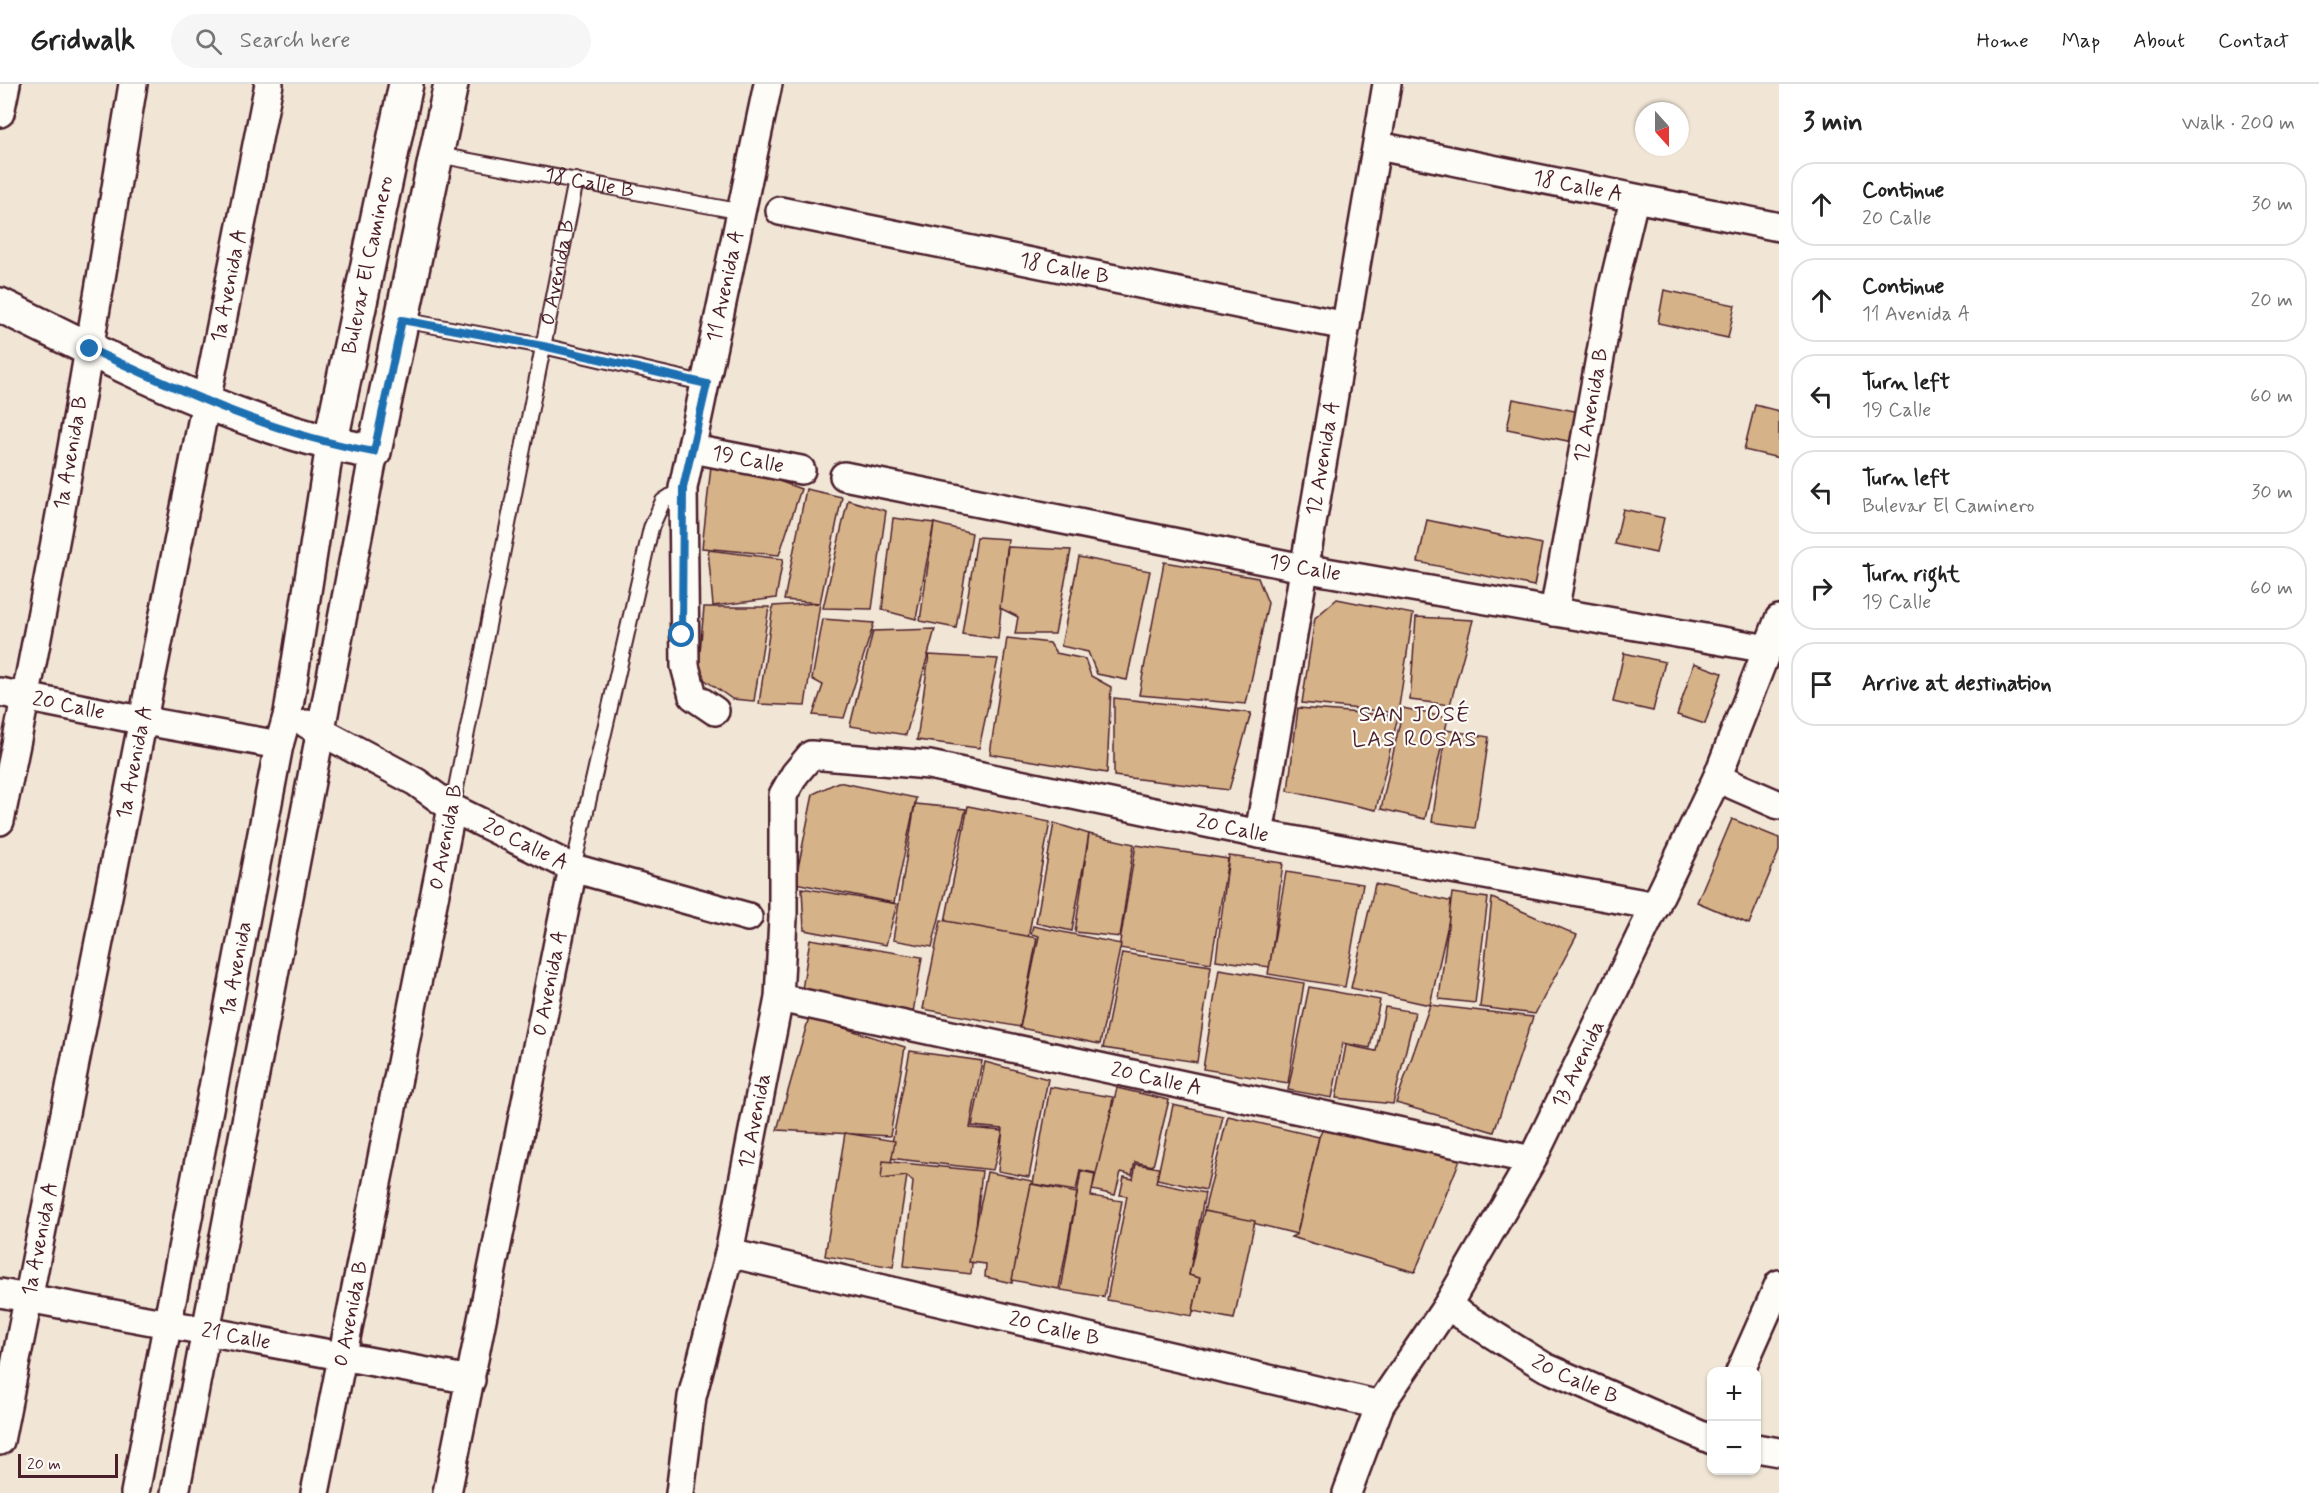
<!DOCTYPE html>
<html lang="en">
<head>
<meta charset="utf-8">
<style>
  body { margin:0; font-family:Mynerve,sans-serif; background:#f6f6f6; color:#222 }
  .controls { position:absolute; right:18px; bottom:18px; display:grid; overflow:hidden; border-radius:12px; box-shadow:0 2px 4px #0004 }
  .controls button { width:54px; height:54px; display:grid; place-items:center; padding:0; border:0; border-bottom:2px solid #e0e0e0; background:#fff; color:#222; font:30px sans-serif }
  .compass { position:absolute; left:1635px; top:18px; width:54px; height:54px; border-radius:50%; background:#fff; box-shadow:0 2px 4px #0004; rotate:159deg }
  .scale { position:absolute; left:18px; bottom:15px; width:100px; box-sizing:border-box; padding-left:6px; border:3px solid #4a1f2b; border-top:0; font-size:16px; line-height:21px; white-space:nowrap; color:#4a1f2b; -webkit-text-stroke:4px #fdfcf7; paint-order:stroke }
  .stop { position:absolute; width:18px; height:18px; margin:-14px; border:4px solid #1f6fb2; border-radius:50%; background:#fff }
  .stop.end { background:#1f6fb2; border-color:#fff; box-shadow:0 2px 6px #0008 }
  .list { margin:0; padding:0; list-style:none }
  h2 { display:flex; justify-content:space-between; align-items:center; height:78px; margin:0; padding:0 24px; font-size:26px }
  h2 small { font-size:20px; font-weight:400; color:#767676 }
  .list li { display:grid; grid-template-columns:39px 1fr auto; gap:18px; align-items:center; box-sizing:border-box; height:84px; margin:0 12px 12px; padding:0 12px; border:2px solid #e0e0e0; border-radius:24px }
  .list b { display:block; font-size:22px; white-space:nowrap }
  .list p { margin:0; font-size:20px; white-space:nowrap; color:#767676 }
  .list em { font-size:20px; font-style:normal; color:#767676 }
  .icon { flex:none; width:33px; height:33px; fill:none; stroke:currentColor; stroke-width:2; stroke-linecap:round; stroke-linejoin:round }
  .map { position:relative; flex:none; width:1779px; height:1409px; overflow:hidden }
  header { display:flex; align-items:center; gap:36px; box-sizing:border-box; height:84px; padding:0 30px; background:#fff; border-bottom:2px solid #e0e0e0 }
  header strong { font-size:28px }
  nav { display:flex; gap:33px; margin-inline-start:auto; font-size:21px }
  .search { width:420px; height:54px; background:#f6f6f6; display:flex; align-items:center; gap:15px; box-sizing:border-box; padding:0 21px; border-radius:33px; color:#767676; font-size:22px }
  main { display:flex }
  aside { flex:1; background:#fff }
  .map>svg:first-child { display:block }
  .building { fill:#d6b288; stroke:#4a1f2b; stroke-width:1.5 }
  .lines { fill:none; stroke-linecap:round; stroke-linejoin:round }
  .service-casing { stroke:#4a1f2b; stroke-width:18 }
  .minor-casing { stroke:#4a1f2b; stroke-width:32 }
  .secondary-casing { stroke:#4a1f2b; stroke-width:38 }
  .service { stroke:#fdfcf7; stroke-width:14 }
  .minor { stroke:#fdfcf7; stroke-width:27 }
  .secondary { stroke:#fdfcf7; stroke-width:33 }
  .route { stroke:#1f6fb2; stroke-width:8 }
  .labels { text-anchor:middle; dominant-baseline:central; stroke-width:4.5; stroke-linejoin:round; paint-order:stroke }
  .street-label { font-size:21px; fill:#4a1f2b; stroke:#fdfcf7 }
  .neighbourhood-label { font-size:22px; letter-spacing:1.5px; fill:#4a1f2b; stroke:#fdfcf7 }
</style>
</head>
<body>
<header>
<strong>Gridwalk</strong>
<div class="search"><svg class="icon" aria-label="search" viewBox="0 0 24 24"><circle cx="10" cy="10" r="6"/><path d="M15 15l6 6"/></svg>Search here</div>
<nav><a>Home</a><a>Map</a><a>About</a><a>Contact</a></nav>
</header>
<main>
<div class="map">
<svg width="1779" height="1409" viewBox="0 0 1779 1409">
  <rect width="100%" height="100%" fill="#f1e6d6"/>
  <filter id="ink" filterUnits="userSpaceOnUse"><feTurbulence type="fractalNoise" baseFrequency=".0167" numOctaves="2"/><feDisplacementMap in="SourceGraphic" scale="12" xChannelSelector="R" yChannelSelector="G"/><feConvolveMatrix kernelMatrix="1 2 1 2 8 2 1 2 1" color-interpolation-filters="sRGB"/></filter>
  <g filter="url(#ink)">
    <g class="building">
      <polygon points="1664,206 1735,221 1728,254 1658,239"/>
      <polygon points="1513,315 1580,328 1573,358 1507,345"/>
      <polygon points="1755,321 1779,327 1779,374 1744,366"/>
      <polygon points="712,373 801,405 779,471 702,464"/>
      <polygon points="806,405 842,413 820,519 784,516"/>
      <polygon points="848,416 886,427 872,525 823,524"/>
      <polygon points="1623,425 1664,434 1656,469 1615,460"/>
      <polygon points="893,434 934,439 916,535 882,526"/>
      <polygon points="1427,436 1542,460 1534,502 1418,478"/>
      <polygon points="934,439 972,449 956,544 920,537"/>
      <polygon points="977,453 1008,455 998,555 962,550"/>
      <polygon points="1008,463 1071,466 1055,550 1015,550 1018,533 1000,524"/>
      <polygon points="708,466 783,475 776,514 713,522"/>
      <polygon points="1079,473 1150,487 1127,596 1097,590 1088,568 1061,562"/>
      <polygon points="1164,478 1258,494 1268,519 1246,620 1139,611"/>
      <polygon points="1337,515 1413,530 1398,629 1302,619 1315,534"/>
      <polygon points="820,519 805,622 759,620 773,522"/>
      <polygon points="704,523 769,523 754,617 732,615 698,591"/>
      <polygon points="1416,533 1473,536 1450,621 1410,616"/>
      <polygon points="823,535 874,539 844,634 813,631 823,601 812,595"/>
      <polygon points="935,545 906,651 850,642 873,547"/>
      <polygon points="1007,554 1050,559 1056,569 1085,575 1091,592 1111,603 1107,689 990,670"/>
      <polygon points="1624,569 1665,578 1653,627 1613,618"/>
      <polygon points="929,571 998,575 979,664 917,656"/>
      <polygon points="1694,579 1722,589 1705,640 1677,631"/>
      <polygon points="1114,614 1251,629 1229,706 1114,692"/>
      <polygon points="1298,624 1398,632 1376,726 1288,707"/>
      <polygon points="1403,624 1448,634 1425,735 1381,725"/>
      <polygon points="1446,646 1489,653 1475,744 1432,738"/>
      <polygon points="838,698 916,714 894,819 795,799 813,710"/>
      <polygon points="915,720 966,725 932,863 893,856"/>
      <polygon points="968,722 1050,738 1028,854 945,838"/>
      <polygon points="1732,735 1779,754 1779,767 1749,840 1697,818"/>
      <polygon points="1054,739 1089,750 1072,847 1036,839"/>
      <polygon points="1089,750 1134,760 1120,853 1075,848"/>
      <polygon points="1136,761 1228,775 1211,879 1119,864"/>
      <polygon points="1229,772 1283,779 1270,883 1216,876"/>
      <polygon points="1286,788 1363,800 1345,903 1268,890"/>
      <polygon points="1375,800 1453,818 1430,921 1351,904"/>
      <polygon points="802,804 897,820 886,861 804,846"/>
      <polygon points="1452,809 1488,814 1475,919 1439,915"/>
      <polygon points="1492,814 1577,851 1535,930 1480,923"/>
      <polygon points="941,836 1037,854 1020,943 923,925"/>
      <polygon points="1033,842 1121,860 1100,960 1020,944 1039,852 1031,850"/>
      <polygon points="810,855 922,873 913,929 801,912"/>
      <polygon points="1122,869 1211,882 1197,978 1103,964"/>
      <polygon points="1219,885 1304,899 1288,999 1203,985"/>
      <polygon points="1309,903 1380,916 1370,964 1343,959 1332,1014 1288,1006"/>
      <polygon points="1430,921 1533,933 1494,1048 1396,1019"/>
      <polygon points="1385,923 1415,928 1393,1020 1336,1014 1346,961 1376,967"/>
      <polygon points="809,933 905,963 890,1052 777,1046"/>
      <polygon points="910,967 982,977 970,1044 1003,1047 993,1086 889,1074"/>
      <polygon points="985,978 1048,995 1029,1093 998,1087 1003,1045 972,1042"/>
      <polygon points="1050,1003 1113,1013 1100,1090 1080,1086 1076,1107 1033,1100"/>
      <polygon points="1117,1004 1169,1016 1153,1082 1135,1078 1132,1091 1121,1088 1115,1111 1092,1106"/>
      <polygon points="1173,1021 1223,1032 1206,1106 1157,1095"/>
      <polygon points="1228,1032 1319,1053 1297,1150 1204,1127"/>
      <polygon points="1327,1037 1463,1068 1415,1188 1291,1153 1297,1150 1319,1053"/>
      <polygon points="845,1049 895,1057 889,1089 907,1092 893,1183 825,1172"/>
      <polygon points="883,1077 982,1087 971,1190 904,1182 913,1098 907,1092 881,1095"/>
      <polygon points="1136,1080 1159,1084 1156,1099 1205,1109 1189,1191 1200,1194 1192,1232 1107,1216 1127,1112 1120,1111 1124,1093 1133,1095"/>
      <polygon points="1081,1087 1095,1090 1091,1112 1122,1117 1104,1213 1061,1206"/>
      <polygon points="987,1088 1032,1097 1012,1199 985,1193 986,1180 969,1178"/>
      <polygon points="1031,1100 1077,1109 1059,1205 1012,1196"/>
      <polygon points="1204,1127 1255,1137 1234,1235 1193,1227 1200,1194 1189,1191"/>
    </g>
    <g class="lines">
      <g class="service-casing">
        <g id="service">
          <path id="s1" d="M438 71 743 128"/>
          <polyline points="402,236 543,262 707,300"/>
          <path id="s2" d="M452 724 576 96"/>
          <polyline points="573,784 651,444 663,417 683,404"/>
        </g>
      </g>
      <g class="minor-casing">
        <g id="minor">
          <polyline points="0,29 6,0"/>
          <path id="s3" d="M1378 62 1779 143"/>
          <path id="s4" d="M780 127 1346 242"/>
          <path id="s5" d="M693 365 801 386"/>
          <path id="s6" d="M844 392 1303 484 1768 565"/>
          <path id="s7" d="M1554 528 1612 207 1634 116"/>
          <path id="s8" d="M0 608 145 637 279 661"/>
          <path id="s9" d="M715 627 693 612 685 582 683 404 768 0"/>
          <path id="s10" d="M307 640 416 698 452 724 573 784 748 833"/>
          <polyline points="1717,694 1779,721"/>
          <path id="s11" d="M0 737C52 493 93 246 133 0"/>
          <path id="s12" d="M1259 750 1387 0"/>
          <path id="s13" d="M779 914 1532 1076"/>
          <path id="s14" d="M729 1169 1380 1321"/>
          <path id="s15" d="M0 1209 471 1296"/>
          <path id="s16" d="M1447 1222 1545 1283 1712 1356"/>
          <polyline points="1740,1288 1779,1200"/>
          <path id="s17" d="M0 1357 269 0"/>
          <polyline points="1756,1364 1779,1368"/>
          <path id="s18" d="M135 1409 279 661 288 629 330 361"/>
          <polyline points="175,1409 374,368"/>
          <path id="s19" d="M315 1409 452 724"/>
          <path id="s20" d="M447 1409 573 784"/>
          <path id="s21" d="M680 1409 692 1313 729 1169 779 914 783 834V711L795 690 811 671 929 681 1259 750 1656 822"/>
          <path id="s22" d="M1347 1409 1380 1321 1447 1222 1532 1076 1717 694 1779 535"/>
        </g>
      </g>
      <g class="secondary-casing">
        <g id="secondary">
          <path d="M0 221C119 279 242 346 374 368L451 0"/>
          <path id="s23" d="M330 361 406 0"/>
        </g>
      </g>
      <use href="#service" class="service"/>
      <use href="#minor" class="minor"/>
      <use href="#secondary" class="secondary"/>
    </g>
  </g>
  <g class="lines" filter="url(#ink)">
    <path class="route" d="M90 265C181 307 274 351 374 368L402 236 543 262 707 300 683 404 682 551"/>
  </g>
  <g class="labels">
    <g class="street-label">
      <text stroke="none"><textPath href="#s1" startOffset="154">18 Calle B</textPath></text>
      <text stroke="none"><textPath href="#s3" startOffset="204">18 Calle A</textPath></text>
      <text stroke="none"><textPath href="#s23" startOffset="184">Bulevar El Caminero</textPath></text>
      <text stroke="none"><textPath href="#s4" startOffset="290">18 Calle B</textPath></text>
      <text stroke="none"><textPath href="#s2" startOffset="546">0 Avenida B</textPath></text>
      <text stroke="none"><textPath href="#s17" startOffset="1178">1a Avenida A</textPath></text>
      <text stroke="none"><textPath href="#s9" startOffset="442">11 Avenida A</textPath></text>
      <text stroke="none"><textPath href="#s7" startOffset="210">12 Avenida B</textPath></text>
      <text stroke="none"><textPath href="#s11" startOffset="375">1a Avenida B</textPath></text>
      <text stroke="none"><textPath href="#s12" startOffset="381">12 Avenida A</textPath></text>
      <text stroke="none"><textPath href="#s5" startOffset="56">19 Calle</textPath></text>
      <text stroke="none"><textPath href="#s6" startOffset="470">19 Calle</textPath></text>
      <text stroke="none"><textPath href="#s8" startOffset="70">20 Calle</textPath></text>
      <text stroke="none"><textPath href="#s17" startOffset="692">1a Avenida A</textPath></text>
      <text stroke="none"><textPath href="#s21" startOffset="1186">20 Calle</textPath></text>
      <text transform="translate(446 753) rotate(-79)">0 Avenida B</text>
      <text stroke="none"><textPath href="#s10" startOffset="250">20 Calle A</textPath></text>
      <text stroke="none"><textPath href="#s18" startOffset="534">1a Avenida</textPath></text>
      <text stroke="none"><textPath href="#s20" startOffset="520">0 Avenida A</textPath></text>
      <text stroke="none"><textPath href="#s22" startOffset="489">13 Avenida</textPath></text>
      <text stroke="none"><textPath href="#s13" startOffset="386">20 Calle A</textPath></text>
      <text stroke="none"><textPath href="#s21" startOffset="380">12 Avenida</textPath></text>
      <text stroke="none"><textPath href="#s17" startOffset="206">1a Avenida A</textPath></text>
      <text stroke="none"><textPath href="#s19" startOffset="183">0 Avenida B</textPath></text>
      <text stroke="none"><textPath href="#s14" startOffset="334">20 Calle B</textPath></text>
      <text stroke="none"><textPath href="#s15" startOffset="240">21 Calle</textPath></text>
      <text stroke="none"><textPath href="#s16" startOffset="148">20 Calle B</textPath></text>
    </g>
    <g class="neighbourhood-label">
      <text x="1415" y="631">SAN JOSÉ<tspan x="1415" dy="25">LAS ROSAS</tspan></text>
    </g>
  </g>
</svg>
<div class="controls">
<button>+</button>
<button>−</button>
</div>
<svg class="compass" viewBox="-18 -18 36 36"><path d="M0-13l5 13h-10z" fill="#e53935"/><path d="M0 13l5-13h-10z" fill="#767676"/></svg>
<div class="scale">20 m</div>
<div class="stop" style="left:682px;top:551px"></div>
<div class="stop end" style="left:90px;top:265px"></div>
</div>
<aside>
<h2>3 min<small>Walk · 200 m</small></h2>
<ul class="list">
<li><svg class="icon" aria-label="ahead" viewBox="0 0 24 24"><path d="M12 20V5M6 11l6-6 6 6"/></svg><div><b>Continue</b><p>20 Calle</p></div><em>30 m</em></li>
<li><svg class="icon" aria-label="ahead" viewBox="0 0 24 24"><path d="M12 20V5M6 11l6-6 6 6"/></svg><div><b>Continue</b><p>11 Avenida A</p></div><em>20 m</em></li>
<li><svg class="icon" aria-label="left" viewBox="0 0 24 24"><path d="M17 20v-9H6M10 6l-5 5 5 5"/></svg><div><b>Turn left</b><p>19 Calle</p></div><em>60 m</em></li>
<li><svg class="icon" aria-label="left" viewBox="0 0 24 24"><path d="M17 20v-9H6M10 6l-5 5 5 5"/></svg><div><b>Turn left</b><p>Bulevar El Caminero</p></div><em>30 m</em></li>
<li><svg class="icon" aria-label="right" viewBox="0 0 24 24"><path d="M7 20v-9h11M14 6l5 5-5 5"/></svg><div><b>Turn right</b><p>19 Calle</p></div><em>60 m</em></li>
<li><svg class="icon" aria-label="arrive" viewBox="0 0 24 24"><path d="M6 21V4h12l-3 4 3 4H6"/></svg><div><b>Arrive at destination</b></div></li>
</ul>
</aside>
</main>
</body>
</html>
